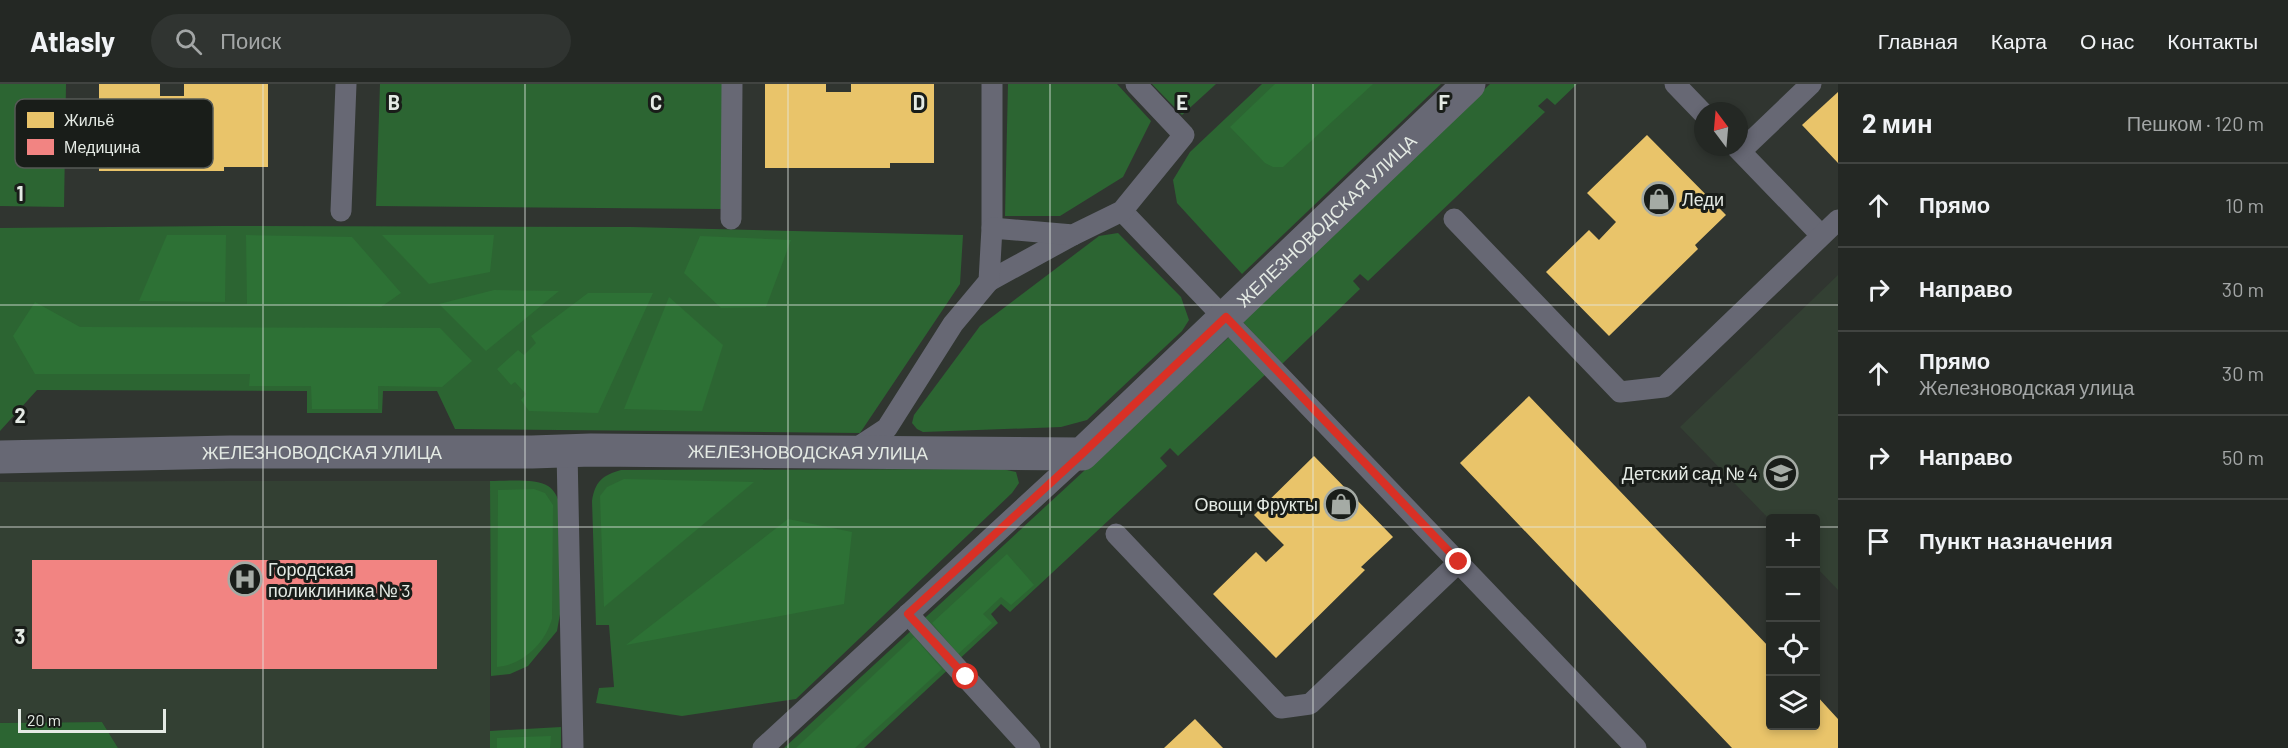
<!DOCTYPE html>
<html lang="ru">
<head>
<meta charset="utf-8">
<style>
  body { margin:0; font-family:Barlow,sans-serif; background:#303431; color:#f1f3f6 }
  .controls { position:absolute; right:18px; bottom:18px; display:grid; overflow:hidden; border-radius:6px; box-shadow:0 3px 9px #0003 }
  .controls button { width:54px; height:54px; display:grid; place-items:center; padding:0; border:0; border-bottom:2px solid #414441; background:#242824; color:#f1f3f6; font:30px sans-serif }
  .compass { position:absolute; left:1694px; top:18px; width:54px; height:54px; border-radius:50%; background:#242824; box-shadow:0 3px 9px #0003; rotate:344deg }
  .scale { position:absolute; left:18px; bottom:15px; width:148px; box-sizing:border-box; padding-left:6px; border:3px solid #e4eae4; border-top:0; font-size:16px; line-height:21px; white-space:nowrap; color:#e4eae4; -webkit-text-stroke:4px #191d19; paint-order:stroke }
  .stop { position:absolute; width:18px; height:18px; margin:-14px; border:4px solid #d93025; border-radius:50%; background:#fff }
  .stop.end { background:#d93025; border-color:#fff; box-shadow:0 2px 6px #0008 }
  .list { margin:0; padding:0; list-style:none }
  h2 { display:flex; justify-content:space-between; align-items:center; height:78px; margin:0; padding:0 24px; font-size:26px }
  h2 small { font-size:20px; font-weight:400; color:#a3a6a6 }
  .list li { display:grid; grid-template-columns:39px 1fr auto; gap:18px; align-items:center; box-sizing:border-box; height:84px; padding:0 24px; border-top:2px solid #414441 }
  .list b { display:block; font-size:22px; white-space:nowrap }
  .list p { margin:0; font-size:20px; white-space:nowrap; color:#a3a6a6 }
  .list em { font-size:20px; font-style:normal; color:#a3a6a6 }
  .icon { flex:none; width:33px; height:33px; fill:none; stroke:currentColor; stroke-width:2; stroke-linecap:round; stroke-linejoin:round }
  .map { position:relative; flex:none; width:1838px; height:664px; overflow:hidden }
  header { display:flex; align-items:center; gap:36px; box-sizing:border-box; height:84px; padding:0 30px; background:#242824; border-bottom:2px solid #414441 }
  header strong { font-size:28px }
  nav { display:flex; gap:33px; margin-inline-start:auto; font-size:21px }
  .search { width:420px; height:54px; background:#303431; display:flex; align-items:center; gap:15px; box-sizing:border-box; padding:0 21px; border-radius:33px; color:#a3a6a6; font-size:22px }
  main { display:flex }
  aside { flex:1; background:#242824 }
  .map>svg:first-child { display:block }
  .built { fill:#334033 }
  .green { fill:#2c6532 }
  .forest { fill:#2d7135 }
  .homes { fill:#e9c46a }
  .health { fill:#f28482 }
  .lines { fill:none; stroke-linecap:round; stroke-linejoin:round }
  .lane { stroke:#676874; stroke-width:21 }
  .street { stroke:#676874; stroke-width:33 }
  .route { stroke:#d93025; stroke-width:8 }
  .grid { fill:none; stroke:#e4eae4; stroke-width:1.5; stroke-opacity:0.55 }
  .labels { text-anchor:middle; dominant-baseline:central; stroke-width:6; stroke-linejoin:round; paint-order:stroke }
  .poi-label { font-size:18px; fill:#e4eae4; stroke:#191d19; text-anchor:start }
  .street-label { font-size:18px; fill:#e4eae4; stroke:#191d19 }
  .key { fill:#191d19; stroke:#565a56; stroke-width:1.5 }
  .key-label { font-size:16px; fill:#e4eae4 }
  .grid-label { font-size:20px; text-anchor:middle; font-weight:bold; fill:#e4eae4; stroke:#191d19; stroke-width:6; stroke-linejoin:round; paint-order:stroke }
</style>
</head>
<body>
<header>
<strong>Atlasly</strong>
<div class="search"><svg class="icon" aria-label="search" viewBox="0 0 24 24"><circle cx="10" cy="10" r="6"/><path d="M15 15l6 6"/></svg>Поиск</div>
<nav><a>Главная</a><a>Карта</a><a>О нас</a><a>Контакты</a></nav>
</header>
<main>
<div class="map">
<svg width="1838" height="664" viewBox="0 0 1838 664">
  <rect width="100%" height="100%" fill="#303530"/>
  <g class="built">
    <polygon points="1838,191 1838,506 1816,483 1816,434 1770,434 1770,436 1680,343"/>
    <polygon points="232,397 490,397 490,664 118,664 102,638 0,639 0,398"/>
  </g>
  <g class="green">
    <polygon points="0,0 66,0 64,123 0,122"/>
    <polygon points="380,0 724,0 721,125 376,122"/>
    <polygon points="1008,0 1117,0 1151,37 1123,93 1060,132 1005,132"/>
    <polygon points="1152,0 1216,0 1182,31"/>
    <polygon points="1262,0 1441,0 1242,190 1177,119 1173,96 1190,68"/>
    <polygon points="1490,0 1577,0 1555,21 1547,14 1538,22 1545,28 1368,197 1360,190 1353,197 1360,205 1282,280 1241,236"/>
    <polygon points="221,142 631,143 963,151 960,200 860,349 455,345 437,307 383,307 382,329 307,329 307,307 37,306 0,347 0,144"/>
    <polygon points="1118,149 1181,213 1189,236 1182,247 1087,336 1061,343 923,348 917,345 912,339 914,331 980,242 1099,152"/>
    <polygon points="1229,253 1267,289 1178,372 1170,364 1160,374 1167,382 1010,528 1001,520 991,530 998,539 864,664 784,664"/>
    <path d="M1002 385 1016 388 1019 399 1012 409 796 615 682 632 596 619 599 604 614 603 609 541H596L592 417C595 397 603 391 621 386Z"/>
    <path d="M490 397C505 397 536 394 548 402 554 406 557 412 559 418L560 530 557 547 528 582 510 590 491 592Z"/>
    <polygon points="102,638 118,664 0,664 0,639"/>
    <polygon points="561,643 561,664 490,664 490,647"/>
  </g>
  <g class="forest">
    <polygon points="1275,0 1373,0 1283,83 1273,83 1265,79 1230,43"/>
    <polygon points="167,151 226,151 225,218 139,217"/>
    <polygon points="246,151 352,153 401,209 381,223 247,220"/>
    <polygon points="382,151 494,151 490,188 429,200"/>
    <polygon points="700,152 791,156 766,223 721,224 684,189"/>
    <polygon points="494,206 559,207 486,267 439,220"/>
    <polygon points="588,209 653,209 598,329 529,327 521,316 526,310 515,298 511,301 497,285 518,266 524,271 536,259 531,252"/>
    <polygon points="669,213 723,261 702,327 624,325"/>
    <polygon points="35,218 80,243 440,244 472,277 442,303 378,302 378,325 312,325 311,302 249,302 250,290 35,290 13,252"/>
    <polygon points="624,395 754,398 604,523 600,412 607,403"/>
    <path d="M534 405 545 409 553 421 552 535C545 559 523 581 497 583L498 406Z"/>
    <polygon points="788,435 852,448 844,520 626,561"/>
    <polygon points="1007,470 1034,501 1011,521 1001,513 983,530 992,539 958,570 932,539"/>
    <polygon points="914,553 942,585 855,664 796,664"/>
    <polygon points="551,652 550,664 497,664 497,654"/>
  </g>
  <g class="homes">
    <polygon points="99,0 160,0 160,12 184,12 184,0 268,0 268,83 224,83 224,87 99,87"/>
    <polygon points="765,0 826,0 826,8 851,8 851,0 934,0 934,79 890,79 890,84 765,84"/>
    <polygon points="1838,8 1838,79 1802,41"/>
    <polygon points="1647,51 1726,131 1695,161 1698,165 1609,252 1546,188 1589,146 1599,156 1616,138 1587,109"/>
    <polygon points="1529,312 1770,564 1770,642 1816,642 1816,611 1838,635 1838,664 1732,664 1460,379"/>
    <polygon points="1314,372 1393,453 1361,483 1365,486 1276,574 1213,510 1256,468 1266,478 1284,461 1254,431"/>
    <polygon points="1195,635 1223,664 1164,664"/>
  </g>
  <rect class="health" x="32" y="476" width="405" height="109"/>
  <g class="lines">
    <g class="lane">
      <polyline points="1675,0 1703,29"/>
      <polyline points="1736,63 1821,151"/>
      <polyline points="1741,67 1811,0"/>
      <polyline points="341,127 346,0"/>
      <polyline points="1122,127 1636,664"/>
      <polyline points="731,135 732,0"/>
      <polyline points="1454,135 1620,308 1664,303 1838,136"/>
      <polyline points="992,144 992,0"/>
      <polyline points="989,197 1073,151"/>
      <polyline points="567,367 573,664"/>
      <polyline points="852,367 887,344 953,240 989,197 992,144 1073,151 1122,127 1184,51 1136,0"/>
      <polyline points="1116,450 1281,624 1310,620 1459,478"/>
      <polyline points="908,530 1030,664"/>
      <polyline points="763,664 1082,370"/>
    </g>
    <path class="street" id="s1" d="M0 373 230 368H532L591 366 1082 370 1469 0"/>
  </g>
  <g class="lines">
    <polyline class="route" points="966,593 908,530 1082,370 1226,233 1459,478"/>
  </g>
  <path class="grid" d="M263 0V664M525 0V664M788 0V664M1050 0V664M1313 0V664M1575 0V664M0 221H1838M0 443H1770M1816 443H1838"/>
  <defs>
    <g id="shop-ring" transform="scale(1.725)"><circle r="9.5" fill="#191d19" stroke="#a5aba5" stroke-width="1.5"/><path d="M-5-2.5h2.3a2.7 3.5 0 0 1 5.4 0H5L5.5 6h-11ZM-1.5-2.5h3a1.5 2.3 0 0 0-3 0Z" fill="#a5aba5"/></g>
    <g id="school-ring" transform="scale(1.725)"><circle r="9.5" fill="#191d19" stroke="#a5aba5" stroke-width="1.5"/><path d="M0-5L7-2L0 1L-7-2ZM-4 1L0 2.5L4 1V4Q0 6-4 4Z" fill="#a5aba5"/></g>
    <g id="hospital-ring" transform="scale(1.725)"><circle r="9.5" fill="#191d19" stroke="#a5aba5" stroke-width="1.5"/><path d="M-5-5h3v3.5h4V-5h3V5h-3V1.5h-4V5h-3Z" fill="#a5aba5"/></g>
  </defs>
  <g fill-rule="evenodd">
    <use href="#shop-ring" x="1659" y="115"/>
    <use href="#school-ring" x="1781" y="389"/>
    <use href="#shop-ring" x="1341" y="420"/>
    <use href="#hospital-ring" x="245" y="495"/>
  </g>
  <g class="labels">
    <g class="poi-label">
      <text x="1682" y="115">Леди</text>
      <text x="1758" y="389" text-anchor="end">Детский сад № 4</text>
      <text x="1318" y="420" text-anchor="end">Овощи Фрукты</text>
      <text x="268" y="485">Городская<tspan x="268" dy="21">поликлиника № 3</tspan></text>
    </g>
    <g class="street-label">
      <text stroke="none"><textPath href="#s1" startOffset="1420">ЖЕЛЕЗНОВОДСКАЯ УЛИЦА</textPath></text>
      <text stroke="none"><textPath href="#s1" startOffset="322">ЖЕЛЕЗНОВОДСКАЯ УЛИЦА</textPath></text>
      <text stroke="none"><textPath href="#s1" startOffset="808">ЖЕЛЕЗНОВОДСКАЯ УЛИЦА</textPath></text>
    </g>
  </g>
  <rect x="15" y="15" width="198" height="69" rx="9" class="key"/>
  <rect x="27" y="28" width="27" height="16" fill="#e9c46a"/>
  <rect x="27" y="55" width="27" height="16" fill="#f28482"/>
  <g class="key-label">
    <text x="64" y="42">Жильё</text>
    <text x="64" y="69">Медицина</text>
  </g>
  <g class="grid-label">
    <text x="394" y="26">B</text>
    <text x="656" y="26">C</text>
    <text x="919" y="26">D</text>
    <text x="1182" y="26">E</text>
    <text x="1444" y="26">F</text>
    <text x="20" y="117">1</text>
    <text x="20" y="339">2</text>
    <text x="20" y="560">3</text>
  </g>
</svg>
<div class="controls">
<button>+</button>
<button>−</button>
<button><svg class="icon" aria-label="locate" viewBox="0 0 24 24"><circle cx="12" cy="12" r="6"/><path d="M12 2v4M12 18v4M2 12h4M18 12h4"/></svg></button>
<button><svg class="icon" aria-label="layers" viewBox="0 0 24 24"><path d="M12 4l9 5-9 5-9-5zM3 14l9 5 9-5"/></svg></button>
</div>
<svg class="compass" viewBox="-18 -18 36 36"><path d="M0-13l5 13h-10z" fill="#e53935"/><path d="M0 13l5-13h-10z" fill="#a3a6a6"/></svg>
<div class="scale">20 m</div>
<div class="stop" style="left:966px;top:593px"></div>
<div class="stop end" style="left:1459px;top:478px"></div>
</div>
<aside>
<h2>2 мин<small>Пешком · 120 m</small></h2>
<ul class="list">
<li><svg class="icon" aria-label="ahead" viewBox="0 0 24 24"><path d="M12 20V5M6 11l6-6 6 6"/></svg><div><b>Прямо</b></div><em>10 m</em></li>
<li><svg class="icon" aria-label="right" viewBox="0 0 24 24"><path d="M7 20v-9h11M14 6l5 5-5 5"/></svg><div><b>Направо</b></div><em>30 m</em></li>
<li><svg class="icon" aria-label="ahead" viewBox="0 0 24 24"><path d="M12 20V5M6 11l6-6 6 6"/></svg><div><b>Прямо</b><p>Железноводская улица</p></div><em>30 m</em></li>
<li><svg class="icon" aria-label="right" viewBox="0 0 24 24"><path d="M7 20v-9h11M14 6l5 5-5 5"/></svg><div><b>Направо</b></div><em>50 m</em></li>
<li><svg class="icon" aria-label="arrive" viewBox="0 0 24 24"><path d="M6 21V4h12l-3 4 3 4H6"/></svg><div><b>Пункт назначения</b></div></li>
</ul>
</aside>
</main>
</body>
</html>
